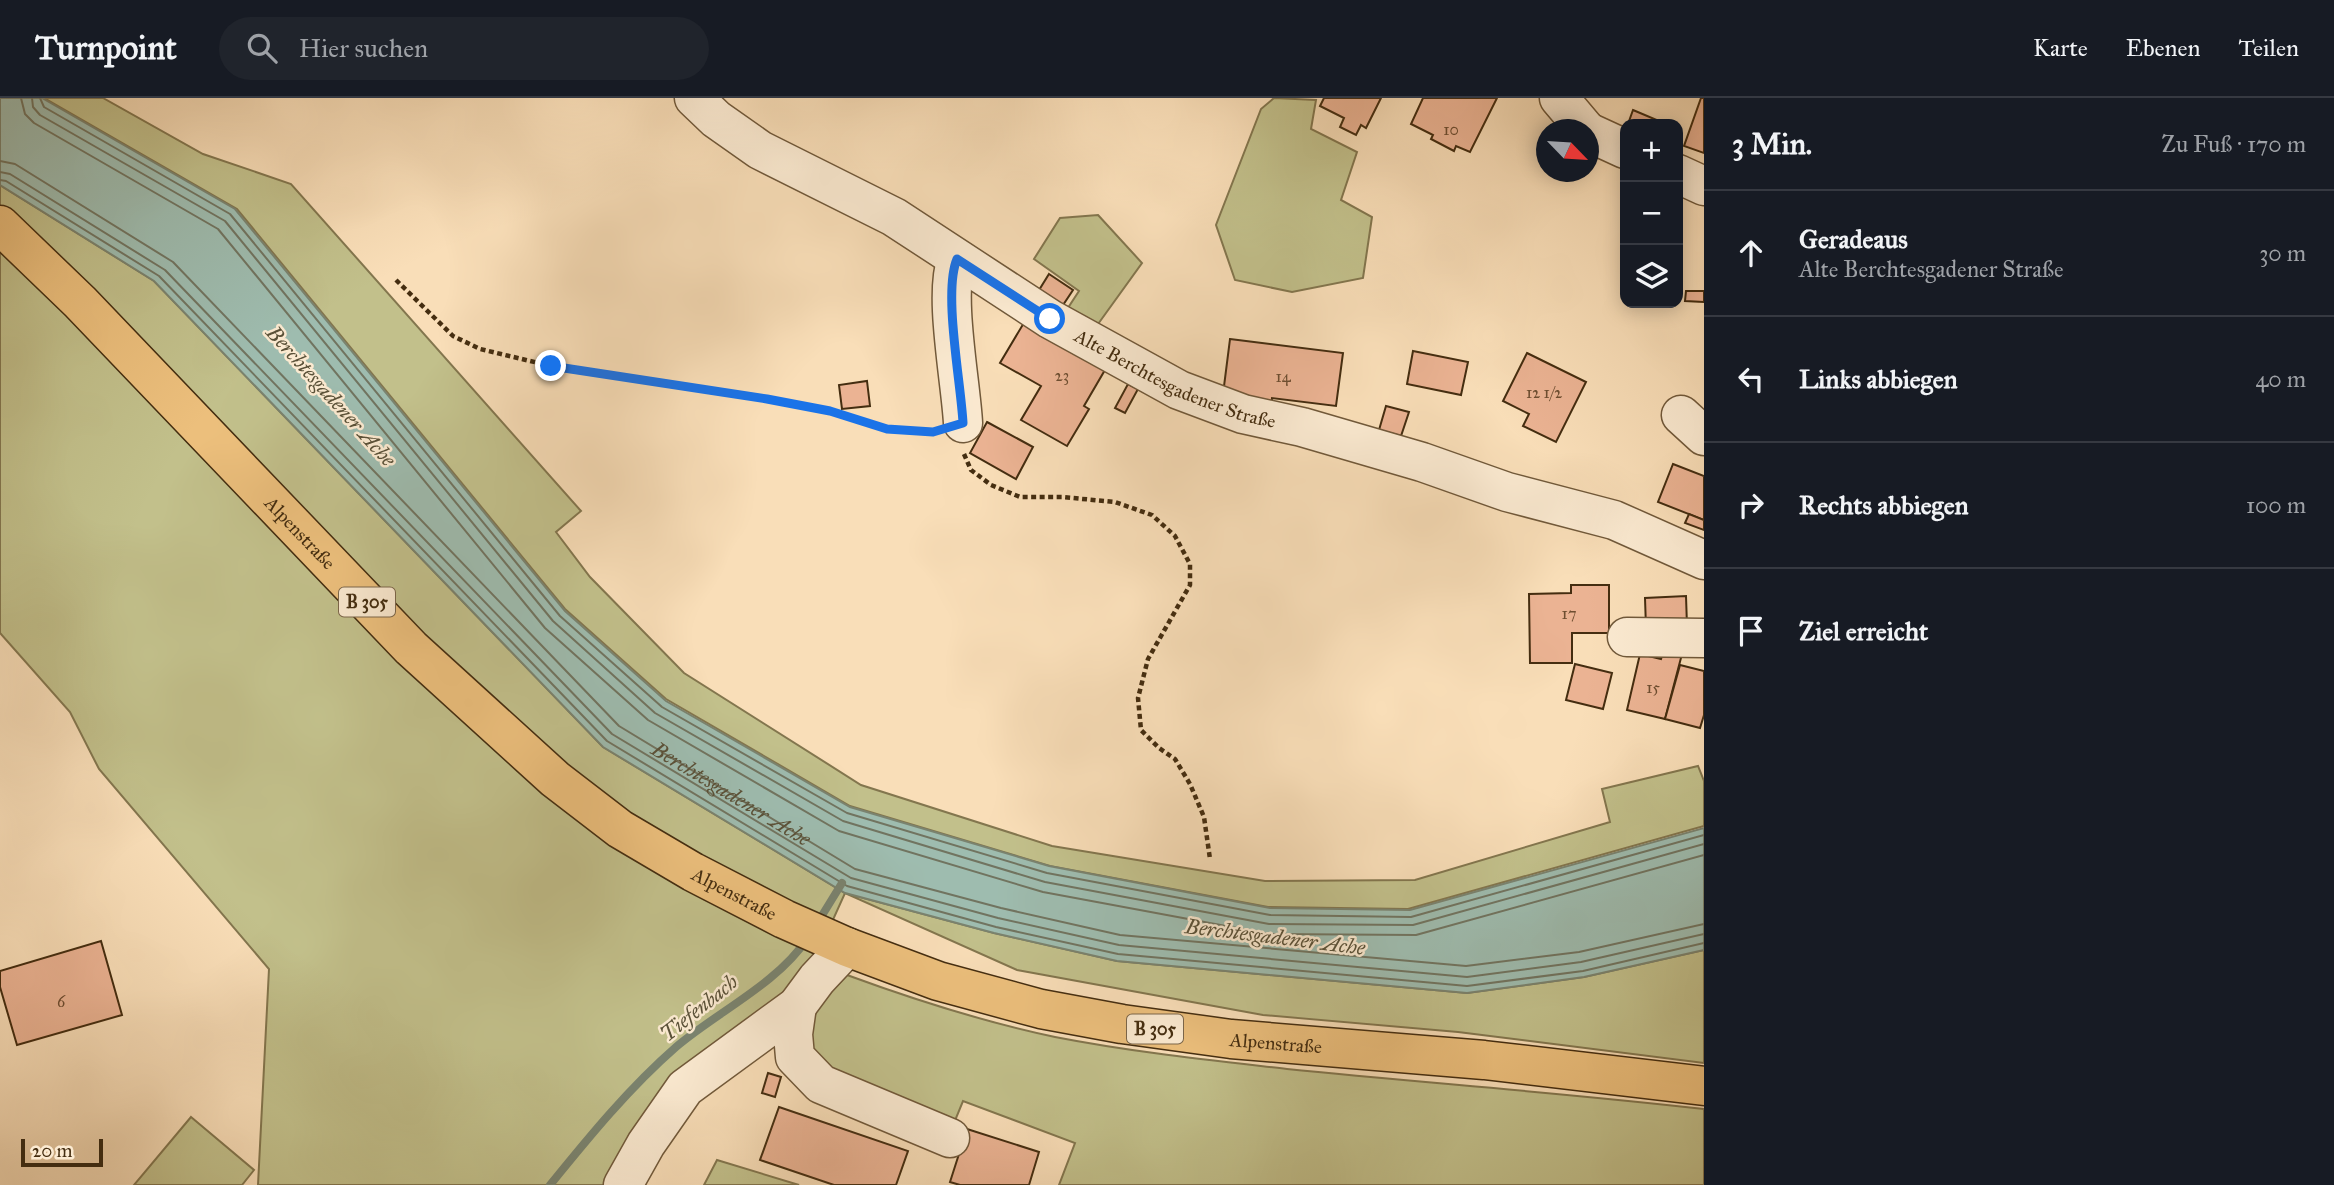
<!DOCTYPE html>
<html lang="de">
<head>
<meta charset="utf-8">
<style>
  body { margin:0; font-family:"IM FELL Great Primer",serif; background:#20242c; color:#f1f3f6 }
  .controls { position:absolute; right:21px; top:21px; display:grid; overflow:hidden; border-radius:14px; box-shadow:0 4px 18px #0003 }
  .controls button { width:63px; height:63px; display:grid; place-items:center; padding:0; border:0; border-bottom:2px solid #363941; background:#171b24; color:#f1f3f6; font:35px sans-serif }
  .compass { position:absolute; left:1536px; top:21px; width:63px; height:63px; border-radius:50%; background:#171b24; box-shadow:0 4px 18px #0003; rotate:115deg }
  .scale { position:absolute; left:21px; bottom:18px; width:82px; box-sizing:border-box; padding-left:7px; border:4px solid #442d10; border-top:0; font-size:19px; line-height:24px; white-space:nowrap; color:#442d10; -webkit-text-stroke:5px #fbead1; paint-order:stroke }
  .stop { position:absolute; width:21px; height:21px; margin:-16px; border:5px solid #1a73e8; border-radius:50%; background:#fff }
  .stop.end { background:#1a73e8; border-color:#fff; box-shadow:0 2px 7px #0008 }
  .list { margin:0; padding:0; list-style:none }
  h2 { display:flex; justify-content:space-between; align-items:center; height:91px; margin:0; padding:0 28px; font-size:30px }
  h2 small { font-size:23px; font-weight:400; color:#9ea1a6 }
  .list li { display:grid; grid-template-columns:46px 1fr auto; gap:21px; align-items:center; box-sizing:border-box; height:126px; padding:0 28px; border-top:2px solid #363941 }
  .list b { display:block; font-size:26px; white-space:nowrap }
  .list p { margin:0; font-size:23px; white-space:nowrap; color:#9ea1a6 }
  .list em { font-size:23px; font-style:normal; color:#9ea1a6 }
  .icon { flex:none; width:38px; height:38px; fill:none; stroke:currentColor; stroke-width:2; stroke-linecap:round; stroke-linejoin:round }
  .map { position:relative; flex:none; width:1704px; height:1087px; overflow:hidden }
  header { display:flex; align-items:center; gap:42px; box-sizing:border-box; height:98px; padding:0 35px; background:#171b24; border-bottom:2px solid #363941 }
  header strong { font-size:33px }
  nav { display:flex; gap:38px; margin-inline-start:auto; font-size:24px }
  .search { width:490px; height:63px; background:#20242c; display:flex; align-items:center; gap:18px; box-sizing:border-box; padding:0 24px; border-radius:38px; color:#9ea1a6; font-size:26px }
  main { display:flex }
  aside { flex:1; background:#171b24 }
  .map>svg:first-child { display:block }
  .green { fill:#c2c08b; stroke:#83764e; stroke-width:2 }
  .water { fill:#9ebcaf; stroke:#7a836f; stroke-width:2 }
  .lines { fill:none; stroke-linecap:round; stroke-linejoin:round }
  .shore { stroke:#717460; stroke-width:2 }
  .stream { stroke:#7a836f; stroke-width:8 }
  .building { fill:#ebb393; stroke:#442d10; stroke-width:2 }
  .minor-casing { stroke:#71593a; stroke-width:41 }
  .major-casing { stroke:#442d10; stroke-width:41 }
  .path { stroke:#442d10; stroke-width:4.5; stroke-dasharray:5 3.5; stroke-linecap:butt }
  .minor { stroke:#fbead1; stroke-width:38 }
  .major { stroke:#ecbf7c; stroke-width:38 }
  .route { stroke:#1a73e8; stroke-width:9 }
  .labels { text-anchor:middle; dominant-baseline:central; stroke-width:5; stroke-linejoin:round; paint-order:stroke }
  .number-label { font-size:16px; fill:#6e4e31 }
  .shield { fill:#fbead1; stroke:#7b664a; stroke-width:2 }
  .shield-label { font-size:18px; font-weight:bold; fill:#442d10 }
  .street-label { font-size:19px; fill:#442d10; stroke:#fbead1 }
  .water-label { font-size:21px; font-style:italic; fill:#5a5138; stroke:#fbead1 }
</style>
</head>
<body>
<header>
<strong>Turnpoint</strong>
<div class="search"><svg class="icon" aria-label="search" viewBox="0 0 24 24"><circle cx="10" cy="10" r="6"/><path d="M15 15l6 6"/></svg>Hier suchen</div>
<nav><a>Karte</a><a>Ebenen</a><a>Teilen</a></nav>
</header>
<main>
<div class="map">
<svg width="1704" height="1087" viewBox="0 0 1704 1087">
  <rect width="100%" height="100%" fill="#f9deb8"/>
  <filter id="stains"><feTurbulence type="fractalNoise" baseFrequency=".00286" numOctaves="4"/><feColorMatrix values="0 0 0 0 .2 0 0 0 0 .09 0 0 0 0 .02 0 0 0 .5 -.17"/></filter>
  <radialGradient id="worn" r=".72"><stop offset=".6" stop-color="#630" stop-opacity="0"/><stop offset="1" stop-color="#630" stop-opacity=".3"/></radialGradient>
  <g class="green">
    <polygon points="44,0 103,0 203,56 291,86 581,413 556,434 590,479 684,575 861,687 1052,748 1265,783 1415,782 1610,724 1602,691 1698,668 1704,683 1704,728 1408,811 1268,809 1050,768 850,708 666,601 565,511 237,111"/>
    <polygon points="1274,0 1316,2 1311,31 1357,54 1341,102 1372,119 1363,180 1292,194 1235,182 1216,127 1261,11"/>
    <polygon points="0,87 154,183 603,649 845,795 994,835 1117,863 1467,895 1584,879 1704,852 1704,965 1458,934 1263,917 1017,872 845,795 804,886 607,1087 258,1087 269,871 99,671 70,614 0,535"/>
    <polygon points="1098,117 1142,165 1093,233 1064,216 1079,193 1034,161 1060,120"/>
    <path d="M847 877C915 902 984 924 1055 939 1132 954 1209 962 1287 971 1426 985 1565 995 1704 1011V1087H1059L1075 1045 963 1003 952 1030 813 965 804 923Z"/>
    <polygon points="191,1019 254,1072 242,1087 134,1087"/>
    <polygon points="717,1062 799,1087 704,1087"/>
  </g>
  <polygon class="water" points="0,0 42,0 235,111 565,513 666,603 850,709 1049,768 1270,810 1410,812 1704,730 1704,852 1584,879 1467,895 1117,863 994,835 845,795 603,649 154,183 0,87"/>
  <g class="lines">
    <g class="shore">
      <polyline points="21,0 25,16 34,25 218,131 545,530 648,622 839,733 1043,794 1269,836 1416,837 1704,757"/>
      <polyline points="32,0 33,9 40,17 225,123 553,523 655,615 843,723 1045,784 1269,826 1413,827 1704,746"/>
      <polyline points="40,0 44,9 230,116 560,518 662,609 847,715 1047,775 1270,817 1411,819 1704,737"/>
      <path id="s1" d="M0 63 15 66 173 164 619 628 855 771 1001 810 1120 837 1466 868 1579 854 1704 826"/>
      <polyline points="0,74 10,76 165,172 612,636 851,780 998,820 1119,847 1467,879 1581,864 1704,836"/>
      <polyline points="0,82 6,83 159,178 607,643 847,788 996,829 1118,856 1467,888 1583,873 1704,845"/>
    </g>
    <g class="stream">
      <polyline points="818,824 842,785"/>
      <path d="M550 1087C589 1039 629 990 676 949 717 914 777 886 807 841"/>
    </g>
  </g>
  <g class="building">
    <polygon points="1324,0 1381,0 1366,30 1361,27 1356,37 1340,29 1344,20 1320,8"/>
    <polygon points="1423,0 1497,0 1470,54 1456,48 1454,53 1431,41 1433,37 1411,26"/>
    <polygon points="1701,0 1704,0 1704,55 1684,48"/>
    <polygon points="1633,12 1664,25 1663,26 1628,26"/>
    <polygon points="1049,176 1073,192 1059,213 1036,197"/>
    <polygon points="1686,193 1704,193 1704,204 1685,203"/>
    <polygon points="1028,218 1109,265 1084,308 1089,311 1067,348 1021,322 1041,288 1000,265"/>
    <polygon points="1230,241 1343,255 1336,308 1272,300 1271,311 1222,304"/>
    <polygon points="1413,253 1468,264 1461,297 1407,286"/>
    <polygon points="1527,255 1586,284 1556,344 1523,328 1529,316 1503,303"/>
    <polygon points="867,283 870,308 842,311 839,287"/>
    <polygon points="1128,286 1138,291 1125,315 1115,310"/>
    <polygon points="1386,308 1409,314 1401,338 1379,332"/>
    <polygon points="987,324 1033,349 1016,381 970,355"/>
    <polygon points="1673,366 1704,378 1704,422 1658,404"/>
    <polygon points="1689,416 1704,422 1704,432 1685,425"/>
    <polygon points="1571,487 1609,487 1609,535 1572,535 1572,565 1530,565 1529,496 1571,495"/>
    <polygon points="1686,498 1687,528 1646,530 1645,500"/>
    <polygon points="1664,552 1682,556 1665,621 1627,612 1640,556 1661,561"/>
    <polygon points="1575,566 1612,575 1603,611 1566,602"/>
    <polygon points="1680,567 1704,573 1704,617 1700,630 1665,621"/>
    <polygon points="101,843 122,917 17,947 0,889 0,873"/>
    <polygon points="768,975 781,979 775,999 762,995"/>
    <polygon points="779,1009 908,1053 896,1087 834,1087 760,1062"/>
    <polygon points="967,1031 1039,1054 1029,1087 960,1087 950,1084"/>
  </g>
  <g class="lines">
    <g class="minor-casing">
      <g id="minor">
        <path id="s2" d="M694 0 716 21 760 52 894 119 1050 221 1179 292 1243 316 1302 329 1422 364 1507 394 1614 422 1704 462"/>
        <polyline points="1559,0 1586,32"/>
        <polyline points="1588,34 1625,51"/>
        <polyline points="1678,76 1704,88"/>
        <path d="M957 161C943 194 961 285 963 325"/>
        <polyline points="1681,317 1704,338"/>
        <polyline points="1627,539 1704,540"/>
        <polyline points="797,908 793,936 795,959 821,986 950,1040"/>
        <polyline points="623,1087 646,1046 685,990 797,908 817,881 847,849"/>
      </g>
    </g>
    <g class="major-casing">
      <g id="major">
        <path id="s3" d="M0 127 80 204 411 550 555 681 620 731 693 774 784 821 847 849 938 883 1041 911 1122 926 1231 941 1484 962 1704 988"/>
      </g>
    </g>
    <g class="path">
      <polyline points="396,182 453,238 480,251 551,268 767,301 830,313 887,331 935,333"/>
      <polyline points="964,356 971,372 991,387 1020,399 1062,399 1115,404 1152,417 1175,438 1190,466 1190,487 1148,561 1138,600 1141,632 1159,650 1175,661 1190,686 1204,719 1210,761"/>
    </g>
    <use href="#minor" class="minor"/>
    <use href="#major" class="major"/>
  </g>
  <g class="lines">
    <path class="route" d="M551 268 767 301 830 313 887 331 933 334 963 325C961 285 943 194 957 161L1050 221"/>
  </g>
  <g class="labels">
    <g class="number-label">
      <text x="1451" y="31">10</text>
      <text x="1062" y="277">23</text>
      <text x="1283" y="278">14</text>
      <text x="1544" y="294">12 1/2</text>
      <text x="1569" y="515">17</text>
      <text x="1653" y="589">15</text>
      <text x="61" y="903">6</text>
    </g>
    <g class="shield">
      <rect x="339" y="489.5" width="56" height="29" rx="5"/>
      <rect x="1127" y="916.5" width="56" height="29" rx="5"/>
    </g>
    <g class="shield-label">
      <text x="367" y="504">B 305</text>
      <text x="1155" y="931">B 305</text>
    </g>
    <g class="street-label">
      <text stroke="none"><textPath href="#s2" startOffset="560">Alte Berchtesgadener Straße</textPath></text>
      <text stroke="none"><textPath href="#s3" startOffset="430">Alpenstraße</textPath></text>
      <text stroke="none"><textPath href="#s3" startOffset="998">Alpenstraße</textPath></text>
      <text stroke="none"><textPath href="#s3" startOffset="1564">Alpenstraße</textPath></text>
    </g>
    <g class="water-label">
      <text transform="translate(331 298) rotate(48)">Berchtesgadener Ache</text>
      <text stroke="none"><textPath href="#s1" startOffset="976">Berchtesgadener Ache</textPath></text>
      <text transform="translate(1275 839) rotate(7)">Berchtesgadener Ache</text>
      <text transform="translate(699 910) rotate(-39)">Tiefenbach</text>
    </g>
  </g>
  <rect width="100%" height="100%" filter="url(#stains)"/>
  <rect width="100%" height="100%" fill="url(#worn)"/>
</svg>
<div class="controls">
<button>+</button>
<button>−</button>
<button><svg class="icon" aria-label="layers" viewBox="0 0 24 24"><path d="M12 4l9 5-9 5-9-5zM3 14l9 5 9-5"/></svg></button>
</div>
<svg class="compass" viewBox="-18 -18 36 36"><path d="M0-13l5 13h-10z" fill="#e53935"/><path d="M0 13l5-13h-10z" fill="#9ea1a6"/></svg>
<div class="scale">20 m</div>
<div class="stop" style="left:1050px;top:221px"></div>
<div class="stop end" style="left:551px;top:268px"></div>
</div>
<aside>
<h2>3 Min.<small>Zu Fuß · 170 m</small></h2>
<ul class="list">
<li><svg class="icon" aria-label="ahead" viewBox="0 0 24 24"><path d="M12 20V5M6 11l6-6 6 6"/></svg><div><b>Geradeaus</b><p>Alte Berchtesgadener Straße</p></div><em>30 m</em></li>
<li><svg class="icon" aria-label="left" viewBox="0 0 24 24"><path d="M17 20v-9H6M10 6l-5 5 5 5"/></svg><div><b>Links abbiegen</b></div><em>40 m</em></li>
<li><svg class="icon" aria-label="right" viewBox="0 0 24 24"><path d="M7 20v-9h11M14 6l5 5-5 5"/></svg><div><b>Rechts abbiegen</b></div><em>100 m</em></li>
<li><svg class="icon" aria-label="arrive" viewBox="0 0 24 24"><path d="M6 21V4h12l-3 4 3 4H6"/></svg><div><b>Ziel erreicht</b></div></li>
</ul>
</aside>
</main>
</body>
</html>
